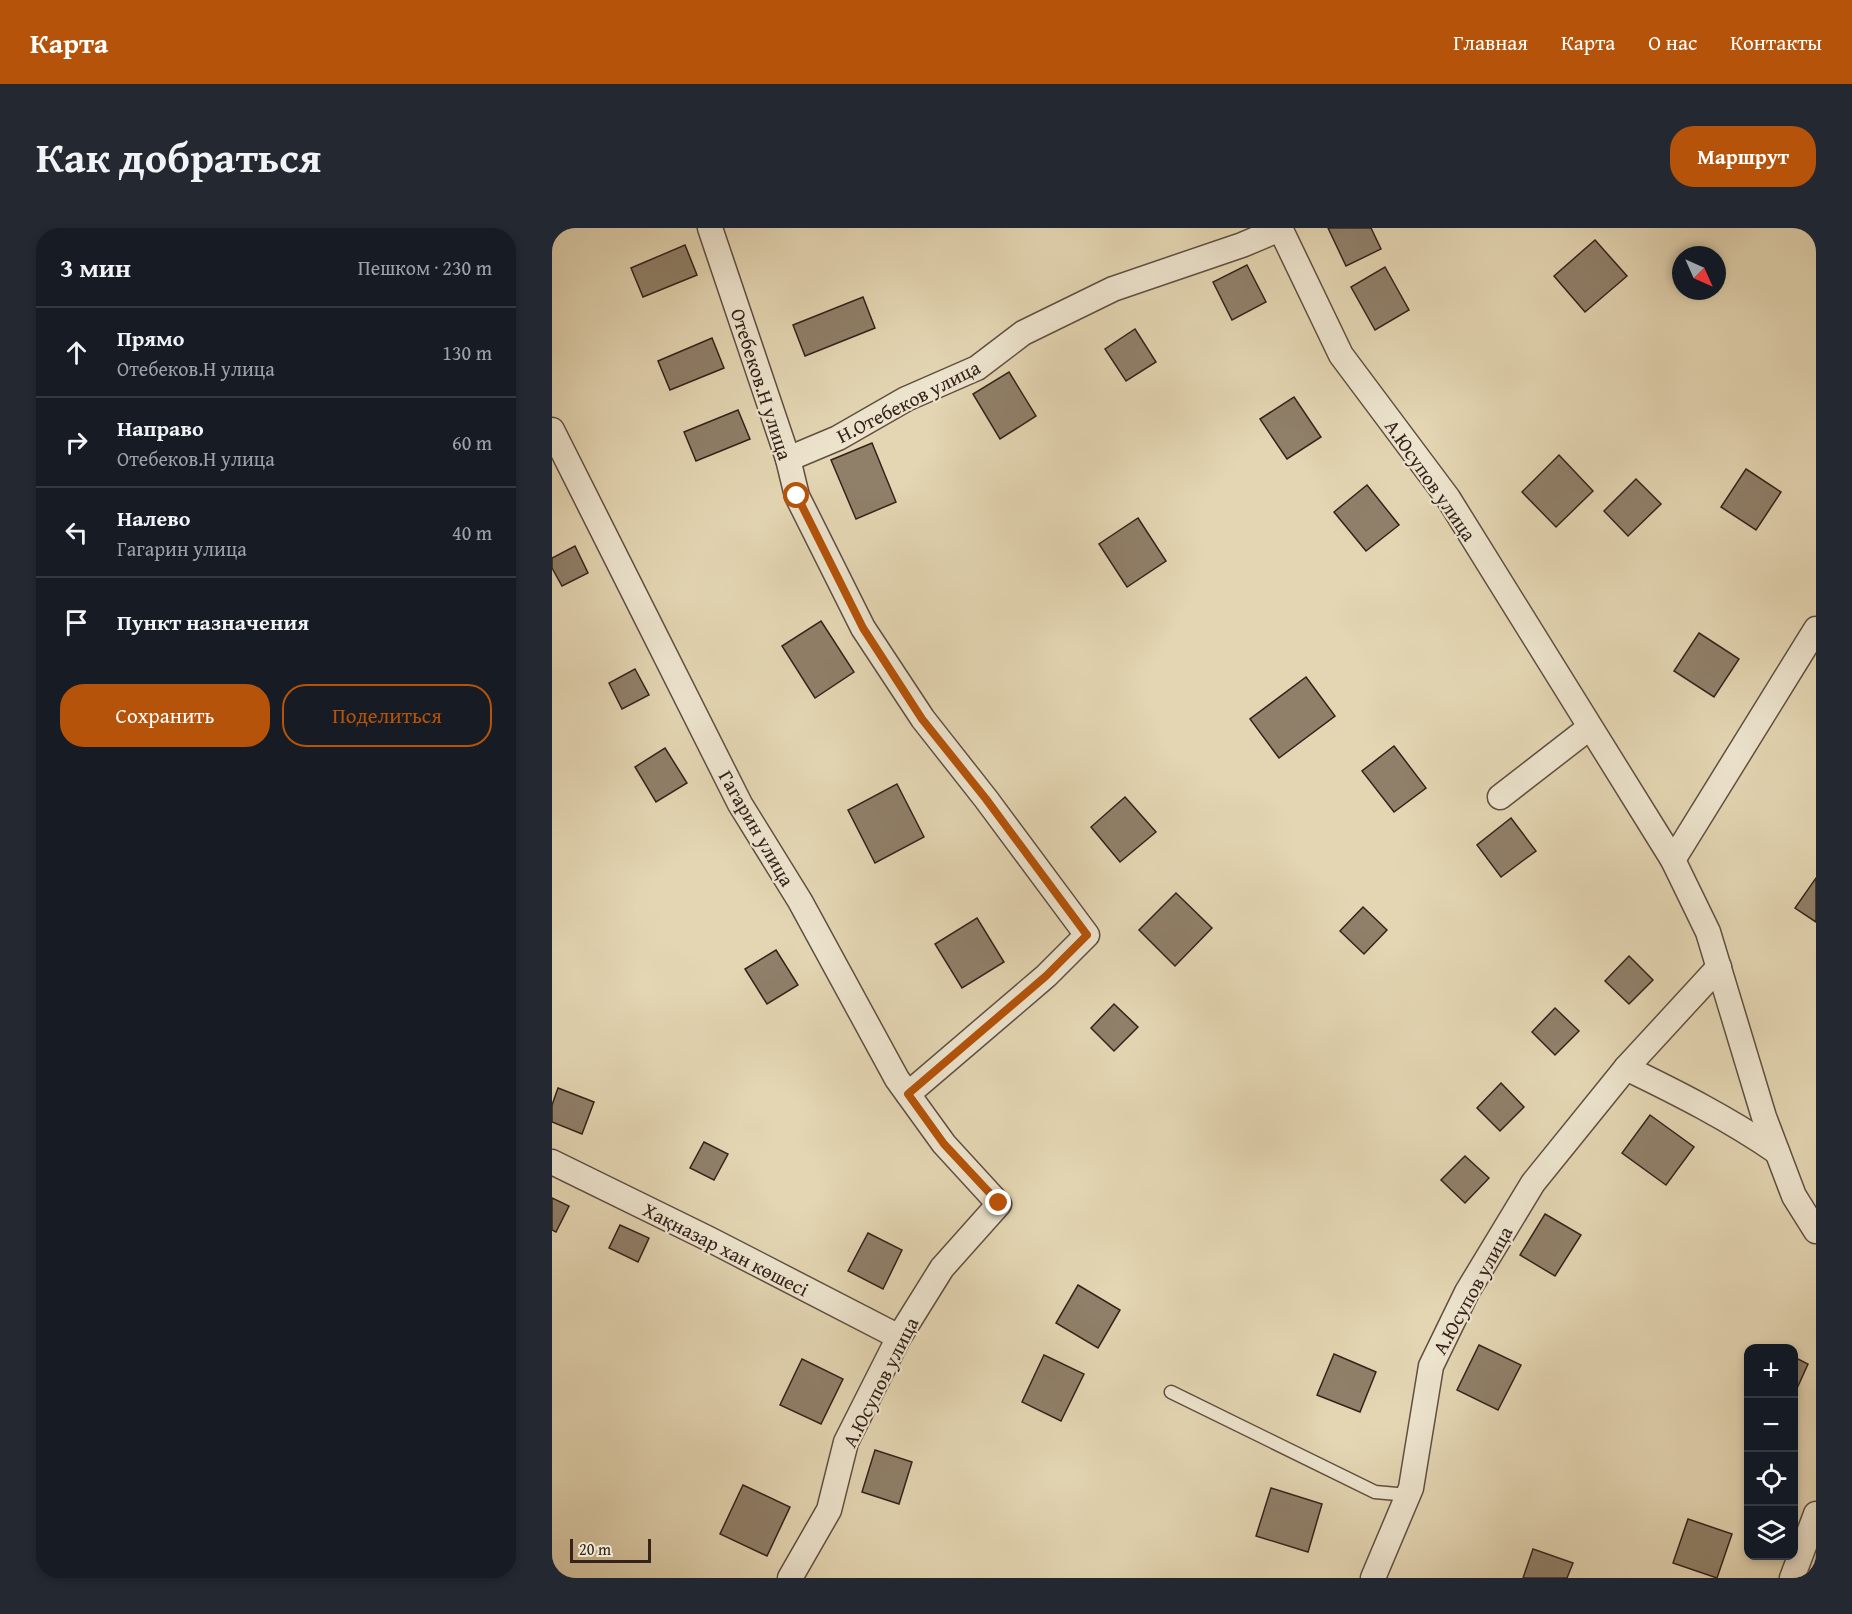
<!DOCTYPE html>
<html lang="ru">
<head>
<meta charset="utf-8">
<style>
  body { margin:0; font-family:"Gentium Book Plus",serif; background:#242831; color:#f1f3f6 }
  .controls { position:absolute; right:18px; bottom:18px; display:grid; overflow:hidden; border-radius:12px; box-shadow:0 3px 9px #0003 }
  .controls button { width:54px; height:54px; display:grid; place-items:center; padding:0; border:0; border-bottom:2px solid #363941; background:#171b24; color:#f1f3f6; font:30px sans-serif }
  .compass { position:absolute; left:1120px; top:18px; width:54px; height:54px; border-radius:50%; background:#171b24; box-shadow:0 3px 9px #0003; rotate:135deg }
  .scale { position:absolute; left:18px; bottom:15px; width:81px; box-sizing:border-box; padding-left:6px; border:3px solid #34221b; border-top:0; font-size:16px; line-height:21px; white-space:nowrap; color:#34221b; -webkit-text-stroke:4px #ede4ce; paint-order:stroke }
  .stop { position:absolute; width:18px; height:18px; margin:-14px; border:4px solid #b45309; border-radius:50%; background:#fff }
  .stop.end { background:#b45309; border-color:#fff; box-shadow:0 2px 6px #0008 }
  .list { margin:0; padding:0; list-style:none }
  h2 { display:flex; justify-content:space-between; align-items:center; height:78px; margin:0; padding:0 24px; font-size:26px }
  h2 small { font-size:20px; font-weight:400; color:#9ea1a6 }
  .list li { display:grid; grid-template-columns:39px 1fr auto; gap:18px; align-items:center; box-sizing:border-box; height:90px; padding:0 24px; border-top:2px solid #363941 }
  .list b { display:block; font-size:22px; white-space:nowrap }
  .list p { margin:0; font-size:20px; white-space:nowrap; color:#9ea1a6 }
  .list em { font-size:20px; font-style:normal; color:#9ea1a6 }
  .actions { display:flex; gap:12px; padding:18px 24px }
  .actions a { flex:1; padding:14px 0; border:2px solid #b45309; border-radius:24px; text-align:center; font-size:21px; color:#b45309 }
  .actions .main { background:#b45309; color:#fff }
  .icon { flex:none; width:33px; height:33px; fill:none; stroke:currentColor; stroke-width:2; stroke-linecap:round; stroke-linejoin:round }
  .map { position:relative; flex:none; width:1264px; height:1350px; overflow:hidden; border-radius:24px }
  header { display:flex; align-items:center; gap:36px; box-sizing:border-box; height:84px; padding:0 30px; background:#b45309; color:#fff }
  header strong { font-size:28px }
  nav { display:flex; gap:33px; margin-inline-start:auto; font-size:21px }
  .intro { display:flex; align-items:center; justify-content:space-between; box-sizing:border-box; height:144px; padding:0 36px }
  h1 { margin:0; font-size:42px }
  .button { padding:15px 27px; border-radius:24px; background:#b45309; color:#fff; font-size:21px; font-weight:700 }
  main { display:flex; gap:36px; padding:0 36px }
  aside { flex:1; background:#171b24; border-radius:24px; box-shadow:0 3px 9px #0003 }
  .map>svg:first-child { display:block }
  .building { fill:#90806a; stroke:#34221b; stroke-width:1.5 }
  .lines { fill:none; stroke-linecap:round; stroke-linejoin:round }
  .service-casing { stroke:#604f41; stroke-width:15 }
  .minor-casing { stroke:#604f41; stroke-width:27 }
  .service { stroke:#ede4ce; stroke-width:12 }
  .minor { stroke:#ede4ce; stroke-width:24 }
  .route { stroke:#b45309; stroke-width:8 }
  .labels { text-anchor:middle; dominant-baseline:central; stroke-width:4.5; stroke-linejoin:round; paint-order:stroke }
  .street-label { font-size:20px; fill:#34221b; stroke:#ede4ce }
</style>
</head>
<body>
<header>
<strong>Карта</strong>
<nav><a>Главная</a><a>Карта</a><a>О нас</a><a>Контакты</a></nav>
</header>
<div class="intro"><h1>Как добраться</h1><a class="button">Маршрут</a></div>
<main>
<aside>
<h2>3 мин<small>Пешком · 230 m</small></h2>
<ul class="list">
<li><svg class="icon" aria-label="ahead" viewBox="0 0 24 24"><path d="M12 20V5M6 11l6-6 6 6"/></svg><div><b>Прямо</b><p>Отебеков.Н улица</p></div><em>130 m</em></li>
<li><svg class="icon" aria-label="right" viewBox="0 0 24 24"><path d="M7 20v-9h11M14 6l5 5-5 5"/></svg><div><b>Направо</b><p>Отебеков.Н улица</p></div><em>60 m</em></li>
<li><svg class="icon" aria-label="left" viewBox="0 0 24 24"><path d="M17 20v-9H6M10 6l-5 5 5 5"/></svg><div><b>Налево</b><p>Гагарин улица</p></div><em>40 m</em></li>
<li><svg class="icon" aria-label="arrive" viewBox="0 0 24 24"><path d="M6 21V4h12l-3 4 3 4H6"/></svg><div><b>Пункт назначения</b></div></li>
</ul>
<div class="actions"><a class="main">Сохранить</a><a>Поделиться</a></div>
</aside>
<div class="map">
<svg width="1264" height="1350" viewBox="0 0 1264 1350">
  <rect width="100%" height="100%" fill="#e4d6b3"/>
  <filter id="stains"><feTurbulence type="fractalNoise" baseFrequency=".00333" numOctaves="4"/><feColorMatrix values="0 0 0 0 .2 0 0 0 0 .09 0 0 0 0 .02 0 0 0 .5 -.17"/></filter>
  <radialGradient id="worn" r=".72"><stop offset=".6" stop-color="#630" stop-opacity="0"/><stop offset="1" stop-color="#630" stop-opacity=".3"/></radialGradient>
  <g class="building">
    <polygon points="776,0 819,0 829,21 794,38"/>
    <polygon points="1043,12 1075,48 1033,84 1002,48"/>
    <polygon points="133,17 145,47 91,69 79,40"/>
    <polygon points="695,37 714,74 680,92 661,54"/>
    <polygon points="833,39 857,82 823,102 799,59"/>
    <polygon points="311,69 323,100 253,128 241,97"/>
    <polygon points="583,101 604,134 574,153 553,121"/>
    <polygon points="160,110 172,140 118,162 106,133"/>
    <polygon points="457,144 484,188 448,211 421,166"/>
    <polygon points="742,169 769,209 735,231 708,191"/>
    <polygon points="186,182 198,211 144,233 132,204"/>
    <polygon points="320,215 344,274 304,291 279,232"/>
    <polygon points="1007,227 1041,263 1004,299 970,264"/>
    <polygon points="1194,241 1229,264 1204,302 1169,279"/>
    <polygon points="1084,251 1109,276 1076,308 1052,283"/>
    <polygon points="815,257 847,297 814,323 782,284"/>
    <polygon points="586,290 614,333 575,359 547,316"/>
    <polygon points="23,318 36,345 10,358 0,340 0,330"/>
    <polygon points="269,393 302,444 263,470 230,418"/>
    <polygon points="1147,405 1187,431 1162,469 1122,443"/>
    <polygon points="83,441 97,467 70,481 57,455"/>
    <polygon points="754,449 783,488 727,530 698,491"/>
    <polygon points="842,518 874,560 842,584 810,543"/>
    <polygon points="113,520 135,555 104,574 83,539"/>
    <polygon points="345,556 372,609 323,635 296,582"/>
    <polygon points="573,569 604,604 568,634 539,599"/>
    <polygon points="959,590 984,623 949,649 925,617"/>
    <polygon points="1264,650 1264,694 1243,680"/>
    <polygon points="624,665 660,700 623,738 587,702"/>
    <polygon points="811,679 835,702 812,726 788,703"/>
    <polygon points="425,690 452,734 410,760 383,716"/>
    <polygon points="224,722 246,757 215,776 193,741"/>
    <polygon points="1077,728 1101,752 1077,776 1053,753"/>
    <polygon points="562,776 586,799 562,823 539,800"/>
    <polygon points="1003,780 1027,803 1003,827 980,804"/>
    <polygon points="949,855 972,879 948,903 925,880"/>
    <polygon points="6,860 42,874 30,906 0,894 0,877"/>
    <polygon points="1098,887 1142,919 1114,957 1070,925"/>
    <polygon points="152,914 176,926 162,952 138,940"/>
    <polygon points="913,928 937,950 913,975 889,952"/>
    <polygon points="0,970 17,978 4,1004 0,1002"/>
    <polygon points="993,986 1029,1007 1003,1048 968,1027"/>
    <polygon points="68,997 97,1010 86,1034 57,1020"/>
    <polygon points="316,1005 350,1022 331,1061 296,1043"/>
    <polygon points="526,1057 568,1082 546,1120 504,1095"/>
    <polygon points="927,1117 969,1137 946,1182 905,1162"/>
    <polygon points="782,1126 824,1144 808,1184 765,1167"/>
    <polygon points="492,1127 532,1146 509,1193 470,1174"/>
    <polygon points="1242,1129 1256,1136 1242,1167"/>
    <polygon points="250,1131 291,1151 269,1196 228,1177"/>
    <polygon points="323,1222 360,1234 347,1276 310,1264"/>
    <polygon points="191,1257 238,1279 215,1328 168,1306"/>
    <polygon points="719,1260 770,1276 756,1324 704,1308"/>
    <polygon points="1136,1291 1180,1306 1165,1350 1121,1335"/>
    <polygon points="981,1321 1021,1335 1015,1350 971,1350"/>
  </g>
  <g class="lines">
    <g class="service-casing">
      <polyline id="service" points="619,1164 823,1264 856,1267"/>
    </g>
    <g class="minor-casing">
      <g id="minor">
        <polyline points="158,0 236,231 245,268 311,400 371,491 434,571 535,707 494,748 356,866"/>
        <polyline points="728,0 789,127 896,270 1121,632 1156,704 1212,889 1242,968 1264,1003"/>
        <polyline points="0,202 188,576 248,673 345,851 392,916 447,976 390,1040 347,1109 294,1214 277,1282 238,1350"/>
        <polyline points="236,231 286,210 354,171 425,140 471,105 561,61 690,17 728,1"/>
        <polyline points="948,569 1037,500"/>
        <polyline points="1121,632 1264,401"/>
        <path d="M1074 840C1126 865 1177 891 1225 924"/>
        <polyline points="0,934 157,1011 347,1109"/>
        <polyline points="821,1350 859,1260 879,1138 915,1064 981,955 1074,840 1167,739"/>
        <polyline points="1240,1350 1264,1286"/>
      </g>
    </g>
    <use href="#service" class="service"/>
    <use href="#minor" class="minor"/>
  </g>
  <g class="lines">
    <polyline class="route" points="245,268 311,400 370,491 434,571 535,707 494,748 356,866 392,916 447,975"/>
  </g>
  <g class="labels">
    <g class="street-label">
      <text transform="translate(210 156) rotate(72)">Отебеков.Н улица</text>
      <text transform="translate(356 173) rotate(-27)">Н.Отебеков улица</text>
      <text transform="translate(879 252) rotate(55)">А.Юсупов улица</text>
      <text transform="translate(205 600) rotate(60)">Гагарин улица</text>
      <text transform="translate(174 1021) rotate(27)">Хақназар хан көшесі</text>
      <text transform="translate(920 1062) rotate(-61)">А.Юсупов улица</text>
      <text transform="translate(328 1154) rotate(-63)">А.Юсупов улица</text>
    </g>
  </g>
  <rect width="100%" height="100%" filter="url(#stains)"/>
  <rect width="100%" height="100%" fill="url(#worn)"/>
</svg>
<div class="controls">
<button>+</button>
<button>−</button>
<button><svg class="icon" aria-label="locate" viewBox="0 0 24 24"><circle cx="12" cy="12" r="6"/><path d="M12 2v4M12 18v4M2 12h4M18 12h4"/></svg></button>
<button><svg class="icon" aria-label="layers" viewBox="0 0 24 24"><path d="M12 4l9 5-9 5-9-5zM3 14l9 5 9-5"/></svg></button>
</div>
<svg class="compass" viewBox="-18 -18 36 36"><path d="M0-13l5 13h-10z" fill="#e53935"/><path d="M0 13l5-13h-10z" fill="#9ea1a6"/></svg>
<div class="scale">20 m</div>
<div class="stop" style="left:245px;top:268px"></div>
<div class="stop end" style="left:447px;top:975px"></div>
</div>
</main>
</body>
</html>
